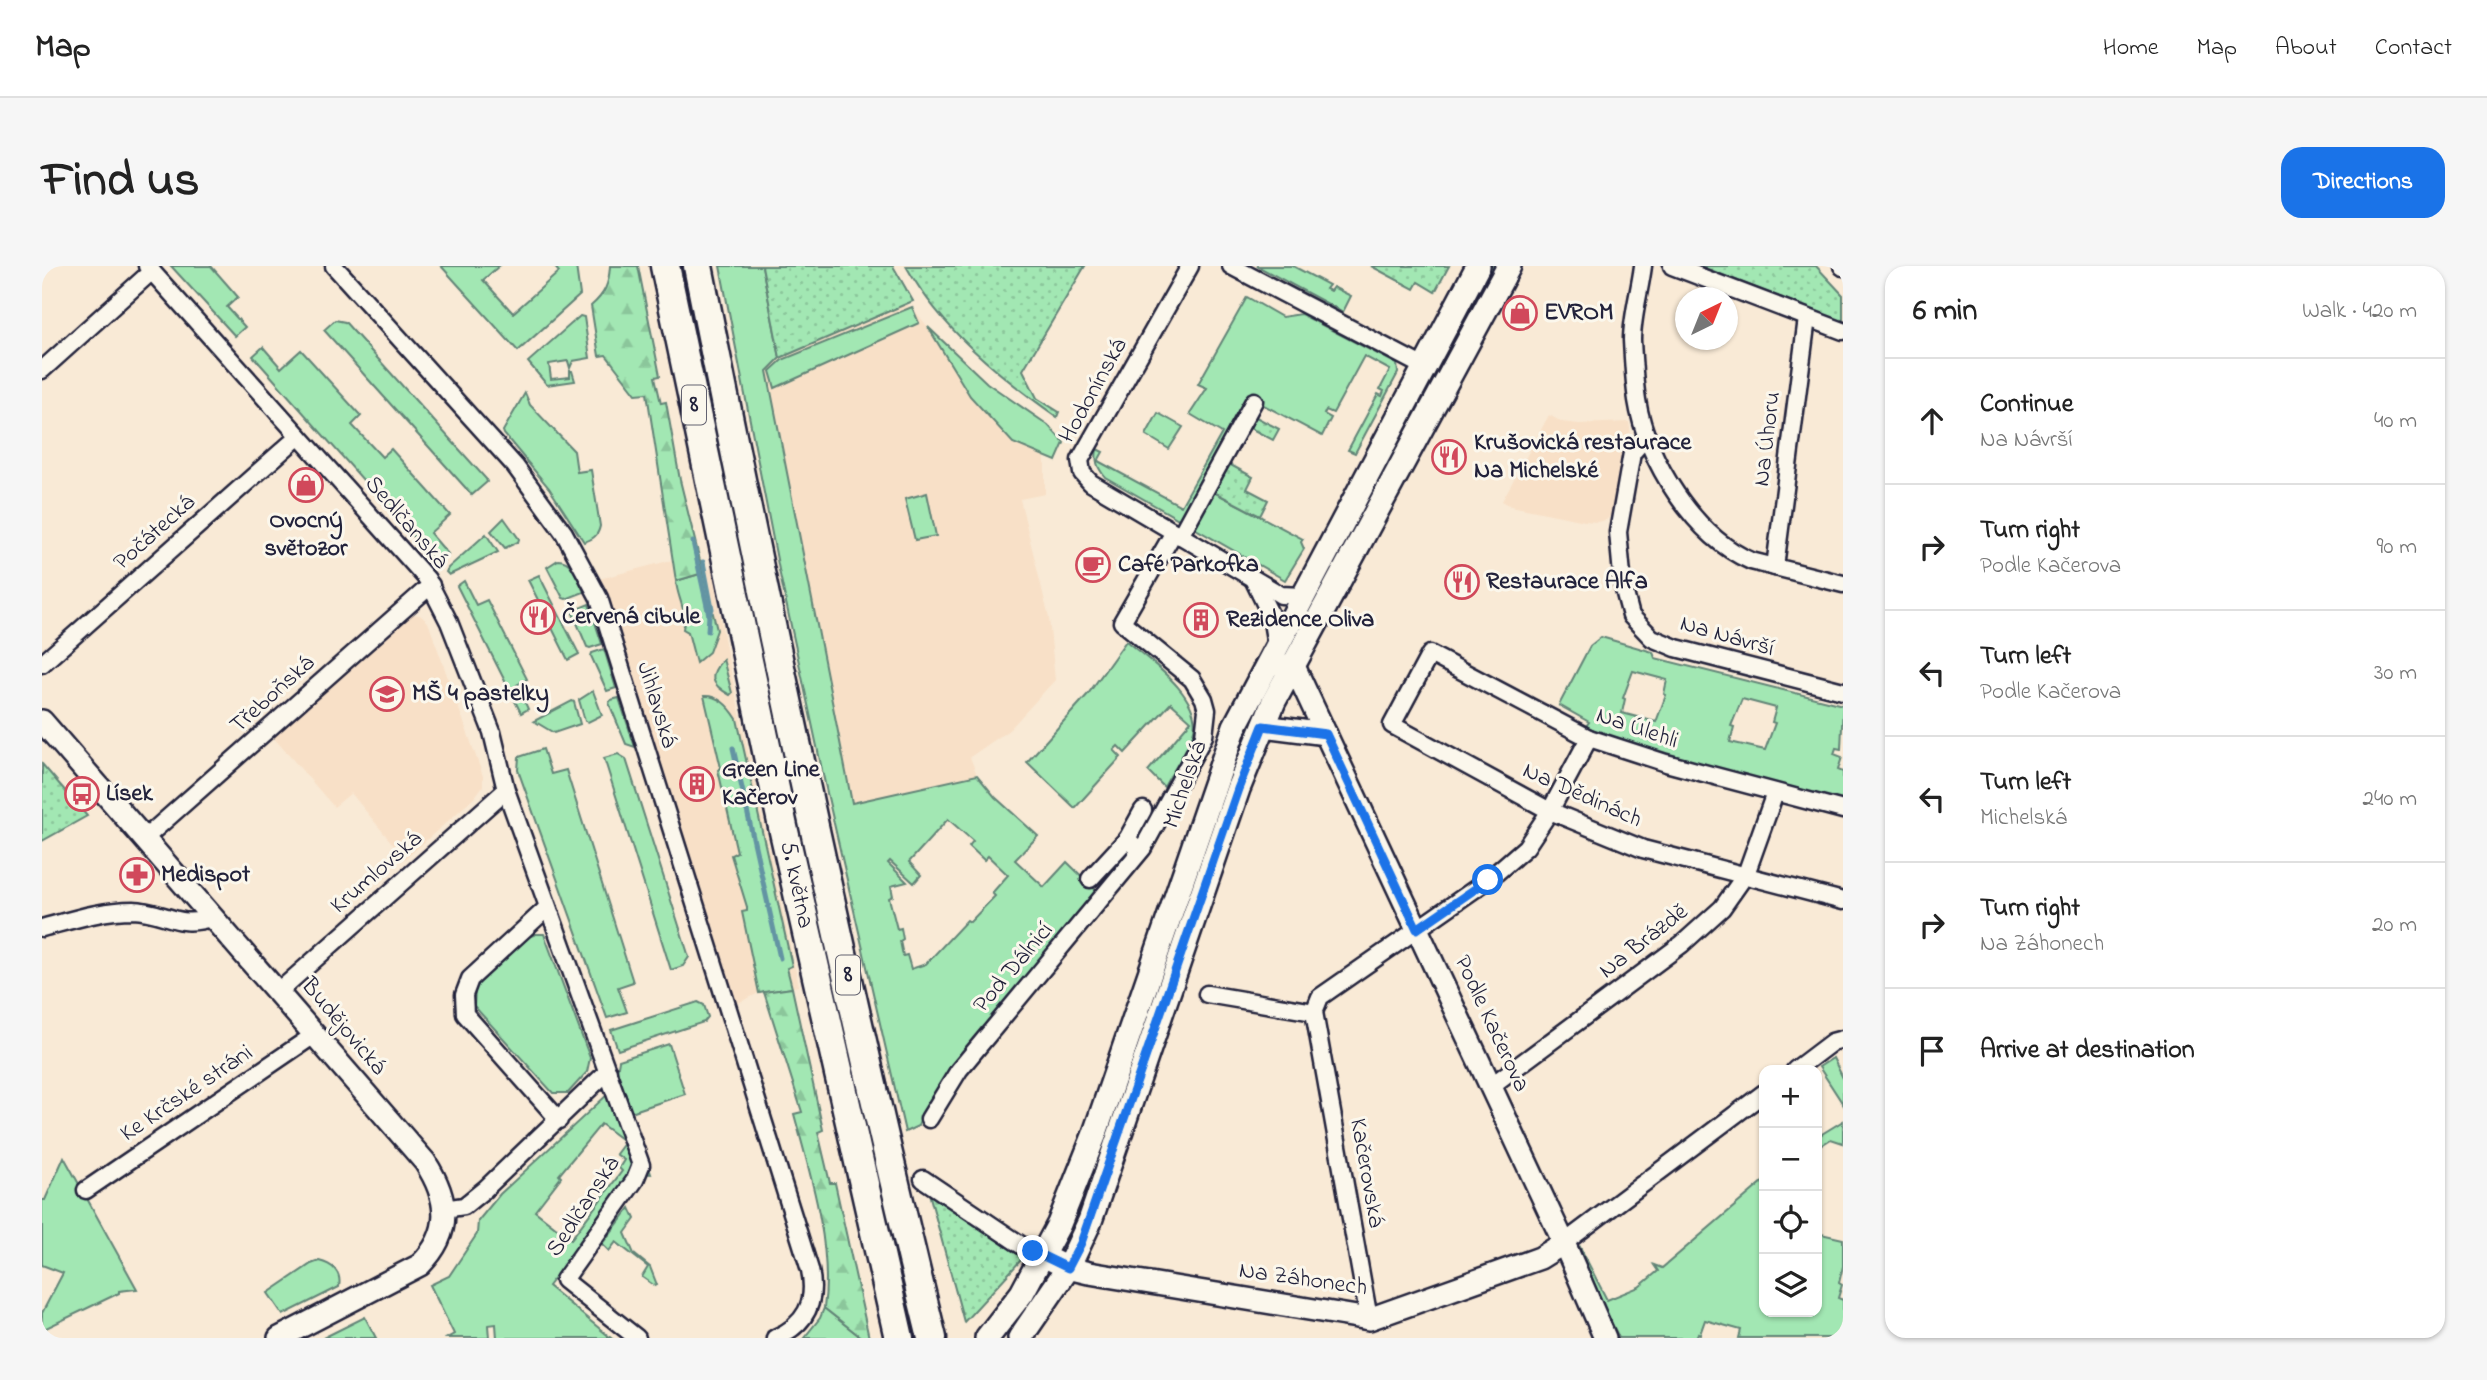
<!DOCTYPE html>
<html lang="en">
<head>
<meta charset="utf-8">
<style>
  body { margin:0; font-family:"Indie Flower",sans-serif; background:#f6f6f6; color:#222 }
  .controls { position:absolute; right:21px; bottom:21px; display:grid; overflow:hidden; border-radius:14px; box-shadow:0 2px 5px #0004 }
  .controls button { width:63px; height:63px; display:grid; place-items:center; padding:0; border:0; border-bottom:2px solid #e0e0e0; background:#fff; color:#222; font:35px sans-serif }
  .compass { position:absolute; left:1633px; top:21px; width:63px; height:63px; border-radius:50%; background:#fff; box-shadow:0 2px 5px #0004; rotate:43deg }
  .stop { position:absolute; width:21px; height:21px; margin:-16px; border:5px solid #1a73e8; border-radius:50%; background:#fff }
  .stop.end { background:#1a73e8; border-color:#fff; box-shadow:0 2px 7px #0008 }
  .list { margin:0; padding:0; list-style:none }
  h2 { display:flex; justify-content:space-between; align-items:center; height:91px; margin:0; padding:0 28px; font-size:30px }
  h2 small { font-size:23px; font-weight:400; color:#767676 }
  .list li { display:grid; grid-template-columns:46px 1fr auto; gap:21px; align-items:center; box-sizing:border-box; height:126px; padding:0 28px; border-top:2px solid #e0e0e0 }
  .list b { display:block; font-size:26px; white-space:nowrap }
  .list p { margin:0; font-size:23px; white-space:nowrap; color:#767676 }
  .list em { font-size:23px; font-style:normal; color:#767676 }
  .icon { flex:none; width:38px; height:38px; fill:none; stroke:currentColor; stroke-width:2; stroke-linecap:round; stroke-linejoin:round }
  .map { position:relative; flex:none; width:1801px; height:1072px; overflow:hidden; border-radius:21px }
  header { display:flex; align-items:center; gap:42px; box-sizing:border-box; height:98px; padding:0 35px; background:#fff; border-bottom:2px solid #e0e0e0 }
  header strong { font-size:33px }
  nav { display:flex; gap:38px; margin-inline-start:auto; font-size:24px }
  .intro { display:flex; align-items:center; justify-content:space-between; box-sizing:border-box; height:168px; padding:0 42px }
  h1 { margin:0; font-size:49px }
  .button { padding:18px 32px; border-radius:21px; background:#1a73e8; color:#fff; font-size:24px; font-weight:700 }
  main { display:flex; gap:42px; padding:0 42px }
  aside { flex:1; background:#fff; border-radius:21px; box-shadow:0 2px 5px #0004 }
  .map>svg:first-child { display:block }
  .built { fill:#f8e0c7 }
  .grass { fill:#a2e7b3; stroke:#628477; stroke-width:2; fill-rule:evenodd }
  .forest { fill:url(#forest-firs); stroke:#628477; stroke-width:2 }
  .park { fill:url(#park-dots); stroke:#628477; stroke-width:2 }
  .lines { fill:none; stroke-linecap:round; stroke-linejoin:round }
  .stream { stroke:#6394a3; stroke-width:5 }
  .minor-casing { stroke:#22223b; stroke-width:21 }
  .tertiary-casing { stroke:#22223b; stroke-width:26 }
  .secondary-casing { stroke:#22223b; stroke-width:28 }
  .trunk-casing { stroke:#22223b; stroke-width:33 }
  .minor { stroke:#fbf7ec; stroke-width:16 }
  .tertiary { stroke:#fbf7ec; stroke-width:21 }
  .secondary { stroke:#fbf7ec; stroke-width:23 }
  .trunk { stroke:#fbf7ec; stroke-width:28 }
  .route { stroke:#1a73e8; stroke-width:9 }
  .labels { text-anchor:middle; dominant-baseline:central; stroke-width:6; stroke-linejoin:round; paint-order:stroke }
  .shield { fill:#fbf7ec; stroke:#636270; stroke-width:2 }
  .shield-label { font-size:23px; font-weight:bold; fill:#22223b }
  .poi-label { font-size:24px; font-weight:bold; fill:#22223b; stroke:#fbf7ec; text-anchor:start }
  .street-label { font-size:24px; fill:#22223b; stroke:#fbf7ec }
</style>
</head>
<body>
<header>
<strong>Map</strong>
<nav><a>Home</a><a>Map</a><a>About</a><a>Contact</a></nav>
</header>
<div class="intro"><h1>Find us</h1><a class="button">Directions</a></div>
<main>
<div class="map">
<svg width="1801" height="1072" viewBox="0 0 1801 1072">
  <defs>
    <pattern id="forest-firs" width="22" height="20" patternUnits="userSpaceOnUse" patternTransform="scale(1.75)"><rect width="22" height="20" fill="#a2e7b3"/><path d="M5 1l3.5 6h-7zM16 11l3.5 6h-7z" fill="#8bc69b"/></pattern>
    <pattern id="park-dots" width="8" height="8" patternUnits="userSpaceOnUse" patternTransform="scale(1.75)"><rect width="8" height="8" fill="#a2e7b3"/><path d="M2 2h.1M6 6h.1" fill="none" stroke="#8bc69b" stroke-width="1.8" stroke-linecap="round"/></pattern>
  </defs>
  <rect width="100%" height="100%" fill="#f9ead6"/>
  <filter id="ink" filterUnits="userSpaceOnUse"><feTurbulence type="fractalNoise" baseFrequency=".0143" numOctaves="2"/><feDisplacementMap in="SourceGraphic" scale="14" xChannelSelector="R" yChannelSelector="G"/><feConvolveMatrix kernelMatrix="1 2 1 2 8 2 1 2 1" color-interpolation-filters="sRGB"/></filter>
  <g filter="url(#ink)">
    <g class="built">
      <polygon points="863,38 870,41 886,61 945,117 1006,159 1022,177 1014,195 1003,191 1003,228 978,233 1007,352 1013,414 967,464 928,491 935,509 810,538 725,105 738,92"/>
      <polygon points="1507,149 1520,156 1537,158 1587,156 1589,169 1574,245 1564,254 1555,256 1543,255 1469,240 1460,235"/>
      <polygon points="630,294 634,314 670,302 684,383 757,720 717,727 692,739 557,313"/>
      <polygon points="368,348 378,349 386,356 441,510 441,520 432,532 363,593 309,527 292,541 231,471"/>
    </g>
    <g class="grass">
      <polygon points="129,0 169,0 196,31 185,41 203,61 193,70"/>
      <polygon points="399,0 457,0 441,14 471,47 517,6 512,0 534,0 538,29 476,85"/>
      <path d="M678 0H720L738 92 725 105 810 537 935 509 953 531 996 570 973 594 1002 621 1025 596 1057 627C1007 681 959 737 916 797 901 817 885 836 876 860L863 866 785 527 737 304ZM906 553 931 575 927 580 942 594 946 590 966 609 950 627 953 630 928 656 925 654 884 698 869 703 865 689 861 690 858 675 861 673 859 662 855 663 847 632 851 630 849 620 865 616 846 597 848 595 872 617 879 609 867 596Z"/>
      <polygon points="1215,0 1251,0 1287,19 1284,23 1288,25 1291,21 1309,30 1301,46"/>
      <polygon points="1448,0 1455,0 1266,349 1263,348 1262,345"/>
      <path d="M1205 31 1240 51 1259 48 1355 98 1356 107 1313 187 1306 184 1336 128 1340 130 1342 125 1338 123 1348 104 1322 90 1291 147 1284 144 1282 148 1289 152 1280 170 1218 137 1170 225 1261 273 1259 276 1262 283 1243 314 1063 211C1055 201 1053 195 1055 183L1061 186 1056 195 1139 240 1180 167 1148 148 1165 122 1156 118Z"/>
      <polygon points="870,41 877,57 733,122 728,105 740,94"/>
      <polygon points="538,50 542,51 548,92 531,95 528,102 526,95 507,98 509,113 528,111 528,105 530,105 533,115 505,119 486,96"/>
      <polygon points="293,54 303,56 444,213 445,216 430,229 282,64"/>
      <polygon points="886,61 945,117 1006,159 1022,177 1014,195 971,177 928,130"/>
      <polygon points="221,81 239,102 259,84 319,150 310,159 340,191 349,183 408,249 388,267 406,288 398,295 393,295 211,90"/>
      <path d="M483 127 488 139 532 185 535 206 549 204 558 260C556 270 551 273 542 276L507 222 462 168 461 165Z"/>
      <polygon points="1116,147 1141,161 1127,183 1104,169"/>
      <polygon points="885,227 894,270 873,274 863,233"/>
      <polygon points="462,252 477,273 476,276 463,282 449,265"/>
      <polygon points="444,268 456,286 407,309 404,306 406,302"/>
      <path d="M516 294C532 294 536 314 542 326L524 333 521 332 505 301Z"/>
      <path d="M661 307 675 364 667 386 654 397 646 366 641 363C646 345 635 332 634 315Z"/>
      <polygon points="497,309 537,388 526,394 486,314"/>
      <polygon points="422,315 434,339 445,334 485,413 475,419 486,443 479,447 415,320"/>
      <polygon points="547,338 560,378 548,382 545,381 530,345"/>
      <path d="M1559 371 1611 386 1613 392 1801 439 1799 483 1794 482 1792 488 1800 491 1796 504 1801 506V540L1653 501 1542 463 1547 456 1517 439 1548 380ZM1591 405 1625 414 1622 428 1624 429 1614 456 1580 447 1583 433 1581 432ZM1700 433 1734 442 1730 456 1733 457 1723 484 1688 476 1692 461 1689 460Z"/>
      <path d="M1084 375C1107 394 1163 432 1151 468 1145 486 1131 504 1122 521L1106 505 1149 455 1129 437 1083 487 1076 480 1072 484 1079 491 1033 542 985 496 1046 428Z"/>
      <polygon points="562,383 574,422 565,425 549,390 550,387"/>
      <path d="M681 393 690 427 688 429C668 418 666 410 681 393Z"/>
      <polygon points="551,425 560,449 546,456 543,455 537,434"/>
      <path d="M662 430C677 429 687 440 695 453L750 700 745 702 750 722 717 727 700 646 705 645V641L689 589 695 586 676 504 679 502Z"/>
      <polygon points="577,432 593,481 584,478 567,437 569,434"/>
      <polygon points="530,435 532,436 538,458 512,467 492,455"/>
      <polygon points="501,483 509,508 524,504 591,716 576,721 585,746 565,752 476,504 477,491"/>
      <polygon points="576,488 584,493 647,691 641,700 629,704 562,492"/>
      <polygon points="494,668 502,668 548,792 545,806 526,827 511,827 432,740 433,723 438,716 486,671"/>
      <polygon points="1127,674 1134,676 1033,969 1028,967 1052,907 1059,873"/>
      <polygon points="656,736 662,739 666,751 662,756 576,784 569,764"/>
      <path d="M627 778 643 828 589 846 609 908 594 907 506 1020 569 1072H455L454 1058 446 1059 447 1072H405L412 1068 388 1019 407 1010 435 968 436 955 458 928 565 829 574 811 577 794ZM559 858 583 876 574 888 582 894 577 902 580 905 529 973 493 945 519 911 517 909Z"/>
      <polygon points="1791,792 1801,812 1801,838 1777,801"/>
      <polygon points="1801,855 1801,877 1789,873 1775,882 1775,871"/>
      <polygon points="22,891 95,1023 77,1025 77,1027 0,1064 0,1047 21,1007 0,999 0,934 3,934"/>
      <polygon points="1722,915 1722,1046 1775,1046 1775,967 1801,973 1801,1000 1797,1017 1800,1019 1796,1032 1801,1034 1801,1072 1697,1072 1699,1064 1663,1054 1658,1068 1656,1067 1654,1072 1577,1072 1539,994 1536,985 1538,981 1565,1034 1597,1021 1616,1005 1612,999 1620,1002"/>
      <polygon points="588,942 593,953 583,967 592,988 608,1001 615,1019 613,1020 600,1011 606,1001 574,976 567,985 560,978"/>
      <path d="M277 995C290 998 300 1006 297 1021L241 1049 226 1027 269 998Z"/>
      <polygon points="782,1042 820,1072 762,1072 778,1052"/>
      <polygon points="323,1051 334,1072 281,1072"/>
    </g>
    <g class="forest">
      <path d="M568 0H596L618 110 613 111 619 137 624 136 638 214 661 307 634 315 605 127 594 128 564 89 557 90 549 40C563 28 567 18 568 0Z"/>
      <path d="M750 722 781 864 776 866 788 917H793L827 1072H820L782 1042C791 981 768 907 752 848L760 846 722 726Z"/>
    </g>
    <g class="park">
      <polygon points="720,0 851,0 871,35 738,92"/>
      <path d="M864 0H1043L981 104 995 132 1017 146 1015 151C956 109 900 64 864 0Z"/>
      <polygon points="1329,0 1407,0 1393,26 1376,16 1372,23"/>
      <polygon points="1658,0 1774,0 1801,29 1801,56"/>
      <polygon points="1212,150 1237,163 1231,174 1206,161"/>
      <polygon points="1185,197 1211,211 1205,223 1226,234 1218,250 1170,225"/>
      <polygon points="0,498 45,550 0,575"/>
      <polygon points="887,927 979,988 980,993 922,1056"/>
    </g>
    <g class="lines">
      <g class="stream">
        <polyline points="651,276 667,349 666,365"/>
        <polyline points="661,296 670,343 667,349"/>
        <polyline points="691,482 738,692"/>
      </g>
      <g class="minor-casing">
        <g id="minor">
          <polyline points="105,0 385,313 407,356 450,466 464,524 599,899 593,914 522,1014 595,1072"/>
          <path d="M292 0 473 200 522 267 557 332 768 1004C775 1037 763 1059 733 1072"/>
          <polyline points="1148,0 1038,194 1040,207 1049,217 1239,329 1260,330"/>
          <polyline points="1189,0 1382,101"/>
          <path d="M1601 0C1598 24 1590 51 1590 74 1591 94 1592 114 1595 134 1604 194 1653 271 1709 295L1801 318"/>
          <polyline points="1630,0 1801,65"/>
          <polyline points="1800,0 1801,1"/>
          <polyline points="0,104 110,5"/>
          <polyline points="1605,170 1590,187 1576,266 1581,320 1589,350 1610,372 1634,382 1801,425"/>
          <polyline points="1138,270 1212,135"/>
          <polyline points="1733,301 1765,52"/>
          <polyline points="1211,313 1229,350 1234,379"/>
          <polyline points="0,398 257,170"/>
          <polyline points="1801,544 1624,497 1547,472 1388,388 1350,459 1508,545 1601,583 1801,635"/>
          <polyline points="102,573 389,319"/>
          <polyline points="1085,573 1101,544"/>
          <polyline points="1048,613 1085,573 1098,585"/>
          <polyline points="505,642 428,713 422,729 423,748 517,854"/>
          <path d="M0 662C30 654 60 644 91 644 124 645 136 664 171 651"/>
          <polyline points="236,726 464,524"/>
          <polyline points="1165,728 1272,746"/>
          <polyline points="1753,804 1790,776 1801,773"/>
          <polyline points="1449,820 1640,678 1680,642 1704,608 1733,527"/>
          <polyline points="887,853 917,804 1101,582 1162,470 1165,444 1162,433 1150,413 1080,356 1132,266"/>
          <polyline points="881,913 979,979 1001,990"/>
          <polyline points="44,924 272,769"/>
          <polyline points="402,943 422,940 443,923 566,805"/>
          <polyline points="1522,977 1722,827"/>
          <polyline points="1327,1053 1272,746 1278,731 1446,614 1484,581 1508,545 1547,472"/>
        </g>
      </g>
      <g class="tertiary-casing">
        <g id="tertiary">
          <polyline points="1240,400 1251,398 1522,977 1563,1072"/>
          <path d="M0 455 383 896C407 933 411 966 378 999L237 1072"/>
          <polyline points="1221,460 1284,468"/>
          <polyline points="1001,990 1026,1002 1047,1007 1327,1053 1498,992 1522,977"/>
        </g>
      </g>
      <g class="secondary-casing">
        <g id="secondary">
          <polyline points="945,1072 980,1027 1017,958 1052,870 1193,460 1436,0"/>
          <polyline points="978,1072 1026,1002 1048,955 1196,523 1232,435 1467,0"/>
        </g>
      </g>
      <g class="trunk-casing">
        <g id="trunk">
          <polyline points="623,0 741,561 857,1072"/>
          <path d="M656 0C727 359 803 717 890 1072"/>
        </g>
      </g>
      <use href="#minor" class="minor"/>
      <use href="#tertiary" class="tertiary"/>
      <use href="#secondary" class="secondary"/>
      <use href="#trunk" class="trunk"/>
    </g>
  </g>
  <g class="lines" filter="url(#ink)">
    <polyline class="route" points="991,985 1026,1002 1039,977 1196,523 1221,460 1284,468 1375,663 1446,614"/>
  </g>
  <defs>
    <g id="shop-ring" transform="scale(1.75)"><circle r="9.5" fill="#fbf7ec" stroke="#d1495b" stroke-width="1.5"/><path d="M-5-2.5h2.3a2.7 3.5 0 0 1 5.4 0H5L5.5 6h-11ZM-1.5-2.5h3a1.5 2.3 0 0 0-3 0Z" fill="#d1495b"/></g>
    <g id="restaurant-ring" transform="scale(1.75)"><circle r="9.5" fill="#fbf7ec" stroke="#d1495b" stroke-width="1.5"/><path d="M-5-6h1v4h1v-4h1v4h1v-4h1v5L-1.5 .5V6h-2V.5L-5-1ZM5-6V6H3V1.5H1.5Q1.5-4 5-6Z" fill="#d1495b"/></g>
    <g id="cafe-ring" transform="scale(1.75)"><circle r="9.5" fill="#fbf7ec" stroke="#d1495b" stroke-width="1.5"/><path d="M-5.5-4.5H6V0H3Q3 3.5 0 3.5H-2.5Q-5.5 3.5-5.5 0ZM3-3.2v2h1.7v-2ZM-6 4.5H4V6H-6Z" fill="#d1495b"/></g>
    <g id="building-ring" transform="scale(1.75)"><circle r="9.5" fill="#fbf7ec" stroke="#d1495b" stroke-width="1.5"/><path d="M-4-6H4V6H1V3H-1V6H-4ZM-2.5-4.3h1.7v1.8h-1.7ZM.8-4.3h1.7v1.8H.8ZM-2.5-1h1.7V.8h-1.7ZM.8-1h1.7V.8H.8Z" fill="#d1495b"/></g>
    <g id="school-ring" transform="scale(1.75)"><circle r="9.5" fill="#fbf7ec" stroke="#d1495b" stroke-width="1.5"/><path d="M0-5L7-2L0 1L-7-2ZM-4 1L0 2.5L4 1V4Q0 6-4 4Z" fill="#d1495b"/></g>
    <g id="bus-ring" transform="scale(1.75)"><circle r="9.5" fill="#fbf7ec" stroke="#d1495b" stroke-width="1.5"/><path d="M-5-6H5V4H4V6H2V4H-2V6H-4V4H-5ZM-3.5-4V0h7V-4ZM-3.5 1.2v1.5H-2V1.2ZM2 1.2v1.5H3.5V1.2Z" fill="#d1495b"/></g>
    <g id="pharmacy-ring" transform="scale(1.75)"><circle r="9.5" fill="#fbf7ec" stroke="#d1495b" stroke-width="1.5"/><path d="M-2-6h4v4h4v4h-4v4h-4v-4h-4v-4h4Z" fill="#d1495b"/></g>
  </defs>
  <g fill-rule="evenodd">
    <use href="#shop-ring" x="1478" y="47"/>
    <use href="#restaurant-ring" x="1407" y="191"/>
    <use href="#shop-ring" x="264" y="219"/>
    <use href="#cafe-ring" x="1051" y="299"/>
    <use href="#restaurant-ring" x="1420" y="316"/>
    <use href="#restaurant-ring" x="496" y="351"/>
    <use href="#building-ring" x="1159" y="354"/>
    <use href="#school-ring" x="345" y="428"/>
    <use href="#building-ring" x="655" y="518"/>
    <use href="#bus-ring" x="40" y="528"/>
    <use href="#pharmacy-ring" x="95" y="609"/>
  </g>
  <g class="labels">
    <g class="shield">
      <rect x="640" y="119.5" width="24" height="39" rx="5"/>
      <rect x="794" y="689.5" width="24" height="39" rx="5"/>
    </g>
    <g class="shield-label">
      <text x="652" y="139">8</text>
      <text x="806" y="709">8</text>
    </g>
    <g class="poi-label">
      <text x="1502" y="47">EVROM</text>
      <text x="1432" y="177">Krušovická restaurace<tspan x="1432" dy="28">Na Michelské</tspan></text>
      <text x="264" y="255" text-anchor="middle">Ovocný<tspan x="264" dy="28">světozor</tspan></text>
      <text x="1076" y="299">Café Parkofka</text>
      <text x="1444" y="316">Restaurace Alfa</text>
      <text x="520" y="351">Červená cibule</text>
      <text x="1184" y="354">Rezidence Oliva</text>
      <text x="370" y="428">MŠ 4 pastelky</text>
      <text x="680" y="504">Green Line<tspan x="680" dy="28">Kačerov</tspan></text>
      <text x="64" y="528">Lísek</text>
      <text x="119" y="609">Medispot</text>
    </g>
    <g class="street-label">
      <text transform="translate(1052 125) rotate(-61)">Hodonínská</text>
      <text transform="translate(1726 173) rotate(-83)">Na Úhoru</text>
      <text transform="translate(364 257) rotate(49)">Sedlčanská</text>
      <text transform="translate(113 267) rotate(-42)">Počátecká</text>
      <text transform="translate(1685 371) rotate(16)">Na Návrší</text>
      <text transform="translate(231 429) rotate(-42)">Třeboňská</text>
      <text transform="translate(614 439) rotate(73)">Jihlavská</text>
      <text transform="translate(1595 463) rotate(19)">Na Úlehli</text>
      <text transform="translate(1144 519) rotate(-71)">Michelská</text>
      <text transform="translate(1540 530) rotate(24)">Na Dědinách</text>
      <text transform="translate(335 607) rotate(-41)">Krumlovská</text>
      <text transform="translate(754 619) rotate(78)">5. května</text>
      <text transform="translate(1602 676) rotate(-38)">Na Brázdě</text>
      <text transform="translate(972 702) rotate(-50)">Pod Dálnicí</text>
      <text transform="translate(1449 758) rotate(65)">Podle Kačerova</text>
      <text transform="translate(301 761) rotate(50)">Budějovická</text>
      <text transform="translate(145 828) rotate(-34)">Ke Krčské stráni</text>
      <text transform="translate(1324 907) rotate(80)">Kačerovská</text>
      <text transform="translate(542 941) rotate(-57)">Sedlčanská</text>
      <text transform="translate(1261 1014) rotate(8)">Na Záhonech</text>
    </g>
  </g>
</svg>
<div class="controls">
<button>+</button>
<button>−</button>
<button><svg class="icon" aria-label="locate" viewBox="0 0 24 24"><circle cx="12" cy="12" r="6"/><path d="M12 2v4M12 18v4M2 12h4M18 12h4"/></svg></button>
<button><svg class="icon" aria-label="layers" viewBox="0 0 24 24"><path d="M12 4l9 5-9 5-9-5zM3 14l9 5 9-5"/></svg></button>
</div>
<svg class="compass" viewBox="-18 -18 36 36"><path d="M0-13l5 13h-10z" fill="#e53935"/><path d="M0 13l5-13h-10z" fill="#767676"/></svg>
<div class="stop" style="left:1446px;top:614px"></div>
<div class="stop end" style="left:991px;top:985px"></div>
</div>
<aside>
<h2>6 min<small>Walk · 420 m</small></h2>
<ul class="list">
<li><svg class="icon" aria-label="ahead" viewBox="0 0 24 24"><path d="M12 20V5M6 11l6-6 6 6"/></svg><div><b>Continue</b><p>Na Návrší</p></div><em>40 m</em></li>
<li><svg class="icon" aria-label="right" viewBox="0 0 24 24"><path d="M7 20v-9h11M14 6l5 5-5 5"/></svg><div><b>Turn right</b><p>Podle Kačerova</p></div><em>90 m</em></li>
<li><svg class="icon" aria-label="left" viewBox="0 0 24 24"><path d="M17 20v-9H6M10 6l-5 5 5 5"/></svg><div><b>Turn left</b><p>Podle Kačerova</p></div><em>30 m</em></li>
<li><svg class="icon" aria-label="left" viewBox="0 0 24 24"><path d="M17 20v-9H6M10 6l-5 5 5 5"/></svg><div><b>Turn left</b><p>Michelská</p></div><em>240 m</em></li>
<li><svg class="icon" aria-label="right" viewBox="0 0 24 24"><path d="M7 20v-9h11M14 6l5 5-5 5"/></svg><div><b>Turn right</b><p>Na Záhonech</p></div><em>20 m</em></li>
<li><svg class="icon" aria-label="arrive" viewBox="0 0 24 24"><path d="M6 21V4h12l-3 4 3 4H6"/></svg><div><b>Arrive at destination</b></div></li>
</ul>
</aside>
</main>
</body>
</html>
